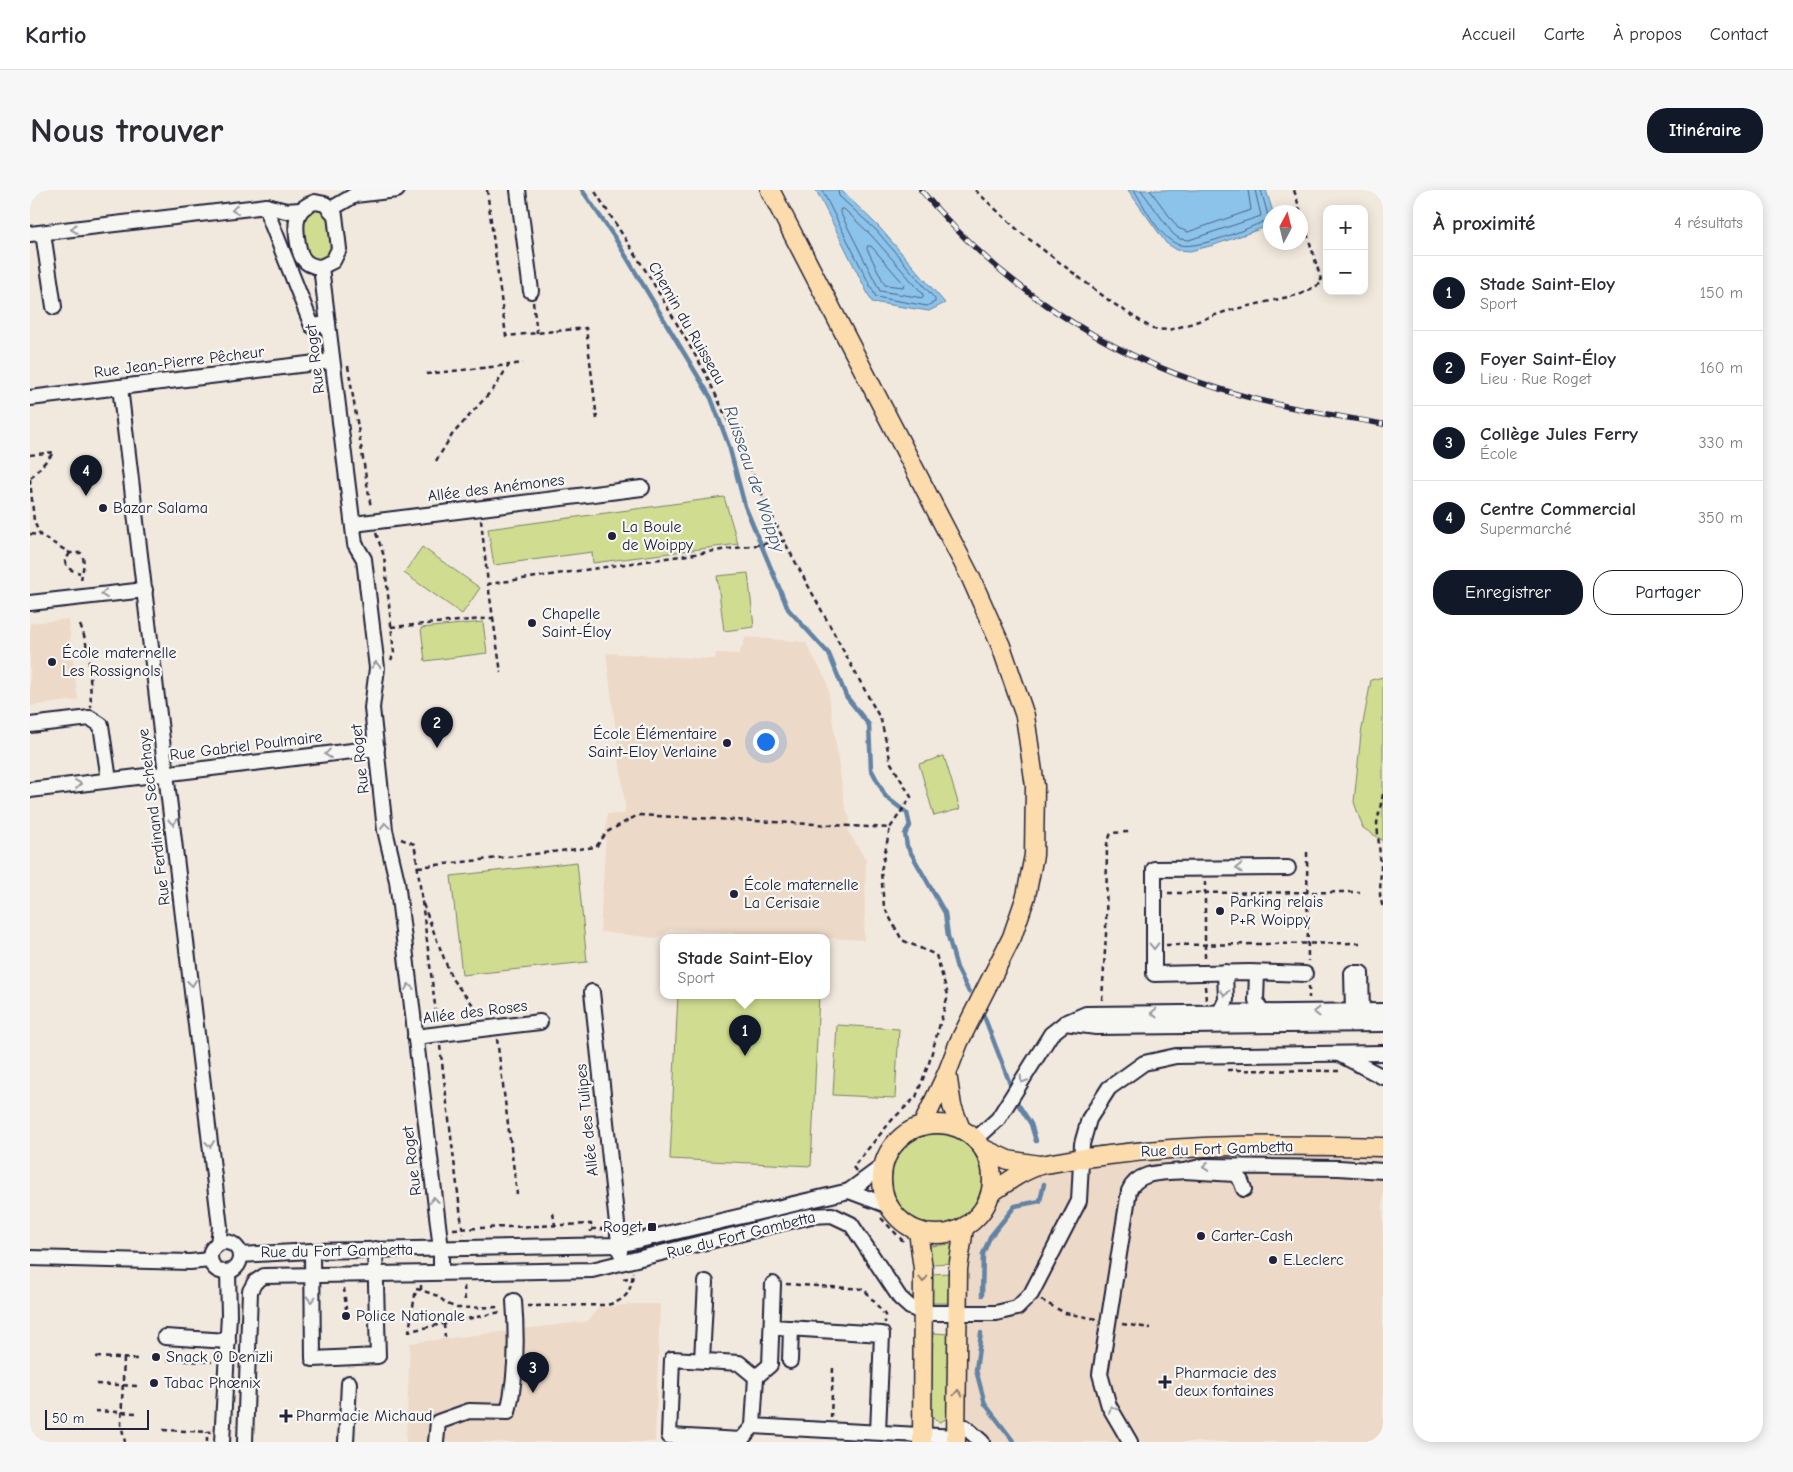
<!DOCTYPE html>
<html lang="fr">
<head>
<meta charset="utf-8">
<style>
  body { margin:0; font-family:"Comic Neue",sans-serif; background:#f7f7f7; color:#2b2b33 }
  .controls { position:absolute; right:15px; top:15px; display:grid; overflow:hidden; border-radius:10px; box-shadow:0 2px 12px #0003 }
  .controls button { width:45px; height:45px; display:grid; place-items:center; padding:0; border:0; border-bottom:1px solid #e1e1e2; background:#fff; color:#2b2b33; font:25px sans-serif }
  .compass { position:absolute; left:1233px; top:15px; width:45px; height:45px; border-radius:50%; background:#fff; box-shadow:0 2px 12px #0003; rotate:7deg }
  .scale { position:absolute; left:15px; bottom:12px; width:104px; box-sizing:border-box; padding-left:5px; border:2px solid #22223b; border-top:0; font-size:14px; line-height:18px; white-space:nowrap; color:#22223b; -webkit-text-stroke:4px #f6f6f2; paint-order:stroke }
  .you { position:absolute; left:735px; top:551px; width:18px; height:18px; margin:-12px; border:4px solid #fff; border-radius:50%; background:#1a73e8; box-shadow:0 0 0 8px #1a73e833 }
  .badge { display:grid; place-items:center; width:32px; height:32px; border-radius:50%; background:#111827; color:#fff; font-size:16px; font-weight:700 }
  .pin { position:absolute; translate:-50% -41px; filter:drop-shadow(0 1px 2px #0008) }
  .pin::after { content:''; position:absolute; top:26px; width:18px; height:15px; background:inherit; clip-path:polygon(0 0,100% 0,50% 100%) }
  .popup { position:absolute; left:630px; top:744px; width:170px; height:65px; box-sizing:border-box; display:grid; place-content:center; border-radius:10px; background:#fff; filter:drop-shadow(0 1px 4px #0005); font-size:16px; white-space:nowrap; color:#7c7c81 }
  .popup b { font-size:19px; color:#2b2b33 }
  .popup::after { content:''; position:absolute; left:50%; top:100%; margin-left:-10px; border:10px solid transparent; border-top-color:#fff }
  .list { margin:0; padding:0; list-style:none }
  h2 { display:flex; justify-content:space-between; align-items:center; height:65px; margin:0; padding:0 20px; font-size:21px }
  h2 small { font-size:16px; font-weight:400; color:#7c7c81 }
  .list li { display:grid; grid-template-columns:32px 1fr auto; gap:15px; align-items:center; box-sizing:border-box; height:75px; padding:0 20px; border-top:1px solid #e1e1e2 }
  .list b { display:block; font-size:19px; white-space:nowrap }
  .list p { margin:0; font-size:16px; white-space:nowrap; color:#7c7c81 }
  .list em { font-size:16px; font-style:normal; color:#7c7c81 }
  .actions { display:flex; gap:10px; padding:15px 20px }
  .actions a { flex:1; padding:11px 0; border:1px solid #111827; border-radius:20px; text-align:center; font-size:18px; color:#111827 }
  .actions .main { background:#111827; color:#fff }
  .map { position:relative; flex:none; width:1353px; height:1252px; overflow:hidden; border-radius:20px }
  header { display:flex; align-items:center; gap:30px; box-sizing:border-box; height:70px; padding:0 25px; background:#fff; border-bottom:1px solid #e1e1e2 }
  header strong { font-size:24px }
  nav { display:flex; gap:28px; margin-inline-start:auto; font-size:18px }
  .intro { display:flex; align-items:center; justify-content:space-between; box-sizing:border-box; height:120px; padding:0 30px }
  h1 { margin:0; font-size:35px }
  .button { padding:12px 22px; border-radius:20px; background:#111827; color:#fff; font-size:18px; font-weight:700 }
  main { display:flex; gap:30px; padding:0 30px }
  aside { flex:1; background:#fff; border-radius:20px; box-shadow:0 2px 12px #0003 }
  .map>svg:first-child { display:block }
  .built { fill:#edd9c7 }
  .green { fill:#d0dd90; stroke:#798066 }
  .water { fill:#8cc3ea; stroke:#6283a4 }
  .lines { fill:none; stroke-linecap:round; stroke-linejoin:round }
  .shore { stroke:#4c6281; stroke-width:1 }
  .stream { stroke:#6283a4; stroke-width:4.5 }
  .minor-casing { stroke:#22223b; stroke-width:18 }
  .major-casing { stroke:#22223b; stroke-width:21 }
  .path { stroke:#22223b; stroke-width:2.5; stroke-dasharray:5 4; stroke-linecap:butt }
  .minor { stroke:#f6f6f2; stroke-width:14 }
  .major { stroke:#fcdcac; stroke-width:18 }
  .rail-casing { stroke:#22223b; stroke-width:5.5 }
  .rail { stroke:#f6f6f2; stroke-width:4; stroke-dasharray:11; stroke-linecap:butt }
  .oneway { stroke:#9797a0 }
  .oneway2 { stroke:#8f7f74 }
  .poi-dot { fill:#22223b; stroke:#f6f6f2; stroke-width:2 }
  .labels { text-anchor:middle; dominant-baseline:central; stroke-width:4.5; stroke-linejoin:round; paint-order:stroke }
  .street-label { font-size:16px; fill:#22223b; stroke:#f6f6f2 }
  .poi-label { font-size:16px; fill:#22223b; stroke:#f6f6f2; text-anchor:start }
  .water-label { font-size:18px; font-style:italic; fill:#425270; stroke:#f6f6f2 }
</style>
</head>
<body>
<header>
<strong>Kartio</strong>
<nav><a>Accueil</a><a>Carte</a><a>À propos</a><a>Contact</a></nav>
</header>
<div class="intro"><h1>Nous trouver</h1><a class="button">Itinéraire</a></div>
<main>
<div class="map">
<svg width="1353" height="1252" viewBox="0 0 1353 1252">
  <rect width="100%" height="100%" fill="#f2e9de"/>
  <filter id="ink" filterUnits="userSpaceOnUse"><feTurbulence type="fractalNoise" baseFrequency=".02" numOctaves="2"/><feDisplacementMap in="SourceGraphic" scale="10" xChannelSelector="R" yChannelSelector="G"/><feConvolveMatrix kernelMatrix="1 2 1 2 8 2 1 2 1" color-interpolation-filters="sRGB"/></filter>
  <g filter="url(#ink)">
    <g class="built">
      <polygon points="38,429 48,510 0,516 0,433"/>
      <polygon points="716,447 775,452 797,491 815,617 820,629 818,641 836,670 834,750 641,739 627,748 570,742 577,624 595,624 595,615 576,463 685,469 686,463 709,464"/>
      <polygon points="1353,957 1353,1252 926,1252 934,1038 951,1023 961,1003 981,990 1052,969"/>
      <polygon points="604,1114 630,1114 625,1252 376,1252 380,1153 558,1131 568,1118"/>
    </g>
    <g class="green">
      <polygon points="285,17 298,23 303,63 287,73 274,62 272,26"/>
      <polygon points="694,307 708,354 563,373 562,362 464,375 458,339"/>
      <polygon points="392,357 450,398 432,424 374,383"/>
      <polygon points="718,383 724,437 694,441 687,386"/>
      <polygon points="453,432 457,463 395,471 391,438"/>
      <polygon points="1353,487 1353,653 1352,650 1333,638 1324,612 1331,544 1341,490"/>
      <polygon points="914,566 930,619 904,626 889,574"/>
      <polygon points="547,672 557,772 432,785 421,686"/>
      <polygon points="648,805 789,805 781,976 640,969"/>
      <polygon points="807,835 869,839 865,908 803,905"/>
      <circle cx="907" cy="990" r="46"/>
      <polygon points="922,1054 921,1073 901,1074 900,1056"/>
      <polygon points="921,1083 921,1113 901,1113 901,1084"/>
      <polygon points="903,1143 921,1144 918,1228 910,1232 905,1230 901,1223"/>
    </g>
    <g class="water">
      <polygon points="786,0 811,0 849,37 915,113 899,121 842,112"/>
      <polygon points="1098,0 1236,0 1243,22 1240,22 1240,32 1236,37 1184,55 1160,61 1147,60 1136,53"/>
    </g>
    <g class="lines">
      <g class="shore">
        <polyline points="792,0 846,107 897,116 905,112 905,109 846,40 809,6 808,0"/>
        <path d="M1104 0C1115 17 1128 46 1147 54 1164 62 1222 37 1239 29L1231 0"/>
        <polyline points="1111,0 1143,44 1150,49 1159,50 1231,26 1225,0"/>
        <polyline points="1120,0 1148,38 1158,42 1221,20 1218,0"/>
        <polygon points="811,19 814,19 841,45 893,104 893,108 850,101 810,22"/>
        <polygon points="838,56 841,56 874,94 873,97 855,95 837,59"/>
      </g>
      <g class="stream">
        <polyline points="552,0 585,48 681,208 699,256 715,316 758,419 799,464 816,506 839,535 841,579 856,607 877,623 880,636 875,644 877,656 915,723 918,746 927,778 939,802"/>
        <polyline points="954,826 982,899"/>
        <polyline points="988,914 1001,934 1006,951"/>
        <polyline points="952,1105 953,1064 960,1047 985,1016 1010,1011 1014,994"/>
        <polyline points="951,1143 946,1180 955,1214 984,1252"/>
      </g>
      <g class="minor-casing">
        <g id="minor">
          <polyline points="488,0 501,101"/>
          <path d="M285 12 295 14 305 25 309 59 303 71 291 77C272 76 269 64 267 47 265 30 266 18 285 12Z"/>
          <polyline points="237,16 239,27 282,136 298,134"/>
          <polyline points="301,19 325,5 367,0"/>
          <polyline points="13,43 24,117"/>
          <polyline points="0,44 237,16 256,21 270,20"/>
          <polyline points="291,77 325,354 334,369 347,478 342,518 355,640 367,691 411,1059 411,1082"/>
          <polyline points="90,197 190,1037 188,1054"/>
          <polyline points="0,208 302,171"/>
          <polyline points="324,334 612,298"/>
          <polyline points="0,413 115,400"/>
          <polyline points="0,535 60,528 71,535 79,590"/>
          <polyline points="0,600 347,558"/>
          <polyline points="1258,678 1124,679 1124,784 1220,782 1275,784"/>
          <polyline points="1227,783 1226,810 1231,822"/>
          <polyline points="562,802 590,1062"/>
          <polyline points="1323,821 1322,783 1331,783 1332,821"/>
          <polyline points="1190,822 1196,810 1195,782"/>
          <polyline points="1035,833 1066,837 1353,834"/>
          <polyline points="385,847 510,832"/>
          <polyline points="1309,864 1353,887"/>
          <polyline points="946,949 968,929 1021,844 1035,833 1056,824 1353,821"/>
          <polyline points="1214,999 1211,991 1205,984 1154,981 1174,976 1309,978 1353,981"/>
          <polyline points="819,1001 859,1016"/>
          <circle cx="195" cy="1067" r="15"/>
          <polyline points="282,1061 283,1169 348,1166 345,1059"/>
          <polyline points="210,1065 282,1061 589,1055 819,1001 853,976"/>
          <polyline points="0,1068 160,1072 180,1070"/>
          <polyline points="742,1137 852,1144 848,1242"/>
          <polyline points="135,1147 198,1151"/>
          <polyline points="672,1170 676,1092"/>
          <polyline points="760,1171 761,1138"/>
          <polyline points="726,1187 723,1236 927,1247"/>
          <polyline points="726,1187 740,1175 743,1094"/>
          <polyline points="723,1236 711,1250 639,1246 642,1169 709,1173 726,1187"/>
          <polyline points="927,1236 935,1237 952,1252"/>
          <polyline points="192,1252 199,1125 198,1082"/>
          <polyline points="215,1252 220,1101 225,1092 234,1086 562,1080 781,1026 802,1025 821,1034 870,1108 880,1117 894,1123 966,1123 987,1118 1001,1104 1049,1011 1052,954 1059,929 1079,898 1114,873 1146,866 1353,863"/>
          <polyline points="316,1252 319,1193"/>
          <path d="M406 1252 408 1232 439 1221 478 1222C487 1186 487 1148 484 1111"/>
          <path d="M1100 1252 1079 1216 1070 1184 1099 1001C1108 980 1134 983 1154 981"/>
        </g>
      </g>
      <g class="major-casing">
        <g id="major">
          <polyline points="740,0 940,386 971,456 995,526 1005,596 1004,665 996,706 982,747 929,852 917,883 892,936"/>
          <polyline points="917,883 922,916 931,939"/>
          <circle cx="907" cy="989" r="55"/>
          <polyline points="954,959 978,970 1009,975"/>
          <path d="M961 1003C976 993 993 980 1011 975 1033 970 1056 968 1079 965 1172 953 1259 955 1353 957"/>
          <polyline points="888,1041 893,1079 892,1252"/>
          <polyline points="926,1252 928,1079 934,1038"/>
        </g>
      </g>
      <g class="path">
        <polyline points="457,0 476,146 556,138 567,229"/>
        <polyline points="945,0 990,42 1081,112 1123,139 1139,140 1157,135 1197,121 1271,104 1292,93 1264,0"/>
        <polyline points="503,112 507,143"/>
        <polyline points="318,176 341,318"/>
        <polyline points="396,184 479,175"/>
        <polyline points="0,265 24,262 0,289"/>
        <polyline points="406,271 422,245 464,198 479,175 493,173"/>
        <path d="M0 289 4 331 10 345 40 363H51C57 373 51 382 51 393"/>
        <polyline points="451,330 458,394 754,351 675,182 619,86 564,0"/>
        <polyline points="346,343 354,366 364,463 361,470"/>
        <polyline points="0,344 10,345"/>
        <path d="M40 363 35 371C37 380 42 380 50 383"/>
        <polyline points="463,428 471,483"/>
        <path d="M50 435C61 460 60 489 61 517"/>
        <polyline points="361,437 463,428 458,394"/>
        <polyline points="1353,604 1347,633 1351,677 1350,705 1353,719"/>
        <polyline points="371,649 384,654 386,664 407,831"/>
        <polyline points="1277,662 1278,771"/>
        <polyline points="388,677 566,657 577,642 608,625 860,638 881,607 861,573 851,530 754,351"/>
        <polyline points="1175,691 1175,771"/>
        <polyline points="1138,703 1330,702"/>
        <polyline points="393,714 422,789 451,825"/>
        <polyline points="1136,755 1331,753"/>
        <polyline points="1175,796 1176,811"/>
        <polyline points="1279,796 1279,808"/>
        <polyline points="1072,810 1076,744 1077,654 1081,643 1100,642"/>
        <polyline points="467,849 487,1004"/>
        <polyline points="410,856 433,1044"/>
        <polyline points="1197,880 1309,881"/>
        <polyline points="826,981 823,977 862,930 886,907 899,873 918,805 906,765 872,750 854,717 851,681 860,638"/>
        <polyline points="523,1023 525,1035"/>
        <polyline points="851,1028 873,1051"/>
        <polyline points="423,1039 561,1034 561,1042"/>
        <polyline points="561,1039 575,1039"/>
        <polyline points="593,1089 603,1087"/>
        <polyline points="756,1094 834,1099 855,1125 855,1133"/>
        <polyline points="391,1095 391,1100 408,1106 417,1114 427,1118 471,1117"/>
        <polyline points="434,1096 435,1111"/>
        <polyline points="314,1098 316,1119"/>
        <polyline points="391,1100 386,1099 379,1141 471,1122"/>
        <polyline points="1011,1110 1035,1123 1067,1129"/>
        <path d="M497 1116 577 1115C597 1110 601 1102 603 1082"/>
        <polyline points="414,1134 415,1147"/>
        <polyline points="1092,1134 1121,1138"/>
        <polyline points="66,1167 109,1169"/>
        <polyline points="94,1168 91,1234 95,1252"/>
        <polyline points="136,1170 182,1172"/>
        <polyline points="66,1194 108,1196"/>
        <polyline points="65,1221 107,1223"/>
        <polyline points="801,1228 803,1178"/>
        <polyline points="133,1240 181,1242"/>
        <polyline points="177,1252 177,1242"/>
      </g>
      <use href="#minor" class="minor"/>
      <use href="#major" class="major"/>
      <g class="rail-casing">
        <path id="rail" d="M891 0C968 94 1074 164 1190 199 1243 216 1298 224 1353 234"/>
      </g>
      <use href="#rail" class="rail"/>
    </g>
    <defs><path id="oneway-chevron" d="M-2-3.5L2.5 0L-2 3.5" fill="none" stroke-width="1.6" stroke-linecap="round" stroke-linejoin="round" transform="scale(1.25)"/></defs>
    <g class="oneway">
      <use href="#oneway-chevron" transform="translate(205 20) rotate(173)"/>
      <use href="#oneway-chevron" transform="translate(44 39) rotate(173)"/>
      <use href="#oneway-chevron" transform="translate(74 404) rotate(173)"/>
      <use href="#oneway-chevron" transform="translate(346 475) rotate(-92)"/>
      <use href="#oneway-chevron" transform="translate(298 564) rotate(173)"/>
      <use href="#oneway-chevron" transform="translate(48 594) rotate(-7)"/>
      <use href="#oneway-chevron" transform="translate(143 632) rotate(83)"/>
      <use href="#oneway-chevron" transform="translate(355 636) rotate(-98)"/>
      <use href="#oneway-chevron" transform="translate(1209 678) rotate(179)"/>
      <use href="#oneway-chevron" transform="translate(1124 756) rotate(89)"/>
      <use href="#oneway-chevron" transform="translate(162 793) rotate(83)"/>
      <use href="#oneway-chevron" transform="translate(379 797) rotate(-97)"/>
      <use href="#oneway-chevron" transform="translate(1195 803) rotate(91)"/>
      <use href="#oneway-chevron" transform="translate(1287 822) rotate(180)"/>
      <use href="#oneway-chevron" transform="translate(1124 823) rotate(179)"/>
      <use href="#oneway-chevron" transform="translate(993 890) rotate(122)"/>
      <use href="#oneway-chevron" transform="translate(180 954) rotate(83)"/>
      <use href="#oneway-chevron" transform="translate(1176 977) rotate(174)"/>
      <use href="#oneway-chevron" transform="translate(404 1010) rotate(-97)"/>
      <use href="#oneway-chevron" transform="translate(281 1109) rotate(91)"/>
      <use href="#oneway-chevron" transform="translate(1082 1219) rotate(-116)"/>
    </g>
    <g class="oneway2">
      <use href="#oneway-chevron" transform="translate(893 1089) rotate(90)"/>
      <use href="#oneway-chevron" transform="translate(928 1203) rotate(-89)"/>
    </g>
  </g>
  <g class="poi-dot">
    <circle cx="73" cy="318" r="5"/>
    <circle cx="582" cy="346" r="5"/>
    <circle cx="502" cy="433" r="5"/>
    <circle cx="22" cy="472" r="5"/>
    <circle cx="697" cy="553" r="5"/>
    <circle cx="704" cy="704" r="5"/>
    <circle cx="1190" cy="721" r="5"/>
    <rect x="617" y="1032" width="10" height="10" rx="2.5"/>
    <circle cx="1171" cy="1046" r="5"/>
    <circle cx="1243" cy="1070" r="5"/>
    <circle cx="316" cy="1126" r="5"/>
    <circle cx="126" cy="1167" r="5"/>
    <path d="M1132.5 1184.5h5v5h5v5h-5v5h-5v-5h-5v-5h5z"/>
    <circle cx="124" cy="1193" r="5"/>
    <path d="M253.5 1218.5h5v5h5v5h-5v5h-5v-5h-5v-5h5z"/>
  </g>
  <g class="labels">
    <g class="street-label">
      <text transform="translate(657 133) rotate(60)">Chemin du Ruisseau</text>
      <text transform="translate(285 169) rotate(-97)">Rue Roget</text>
      <text transform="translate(149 172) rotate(-7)">Rue Jean-Pierre Pêcheur</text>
      <text transform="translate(466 298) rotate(-7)">Allée des Anémones</text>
      <text transform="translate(216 556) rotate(-7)">Rue Gabriel Poulmaire</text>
      <text transform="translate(330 569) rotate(-96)">Rue Roget</text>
      <text transform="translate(124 627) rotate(-97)">Rue Ferdinand Sechehaye</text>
      <text transform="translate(445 822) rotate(-7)">Allée des Roses</text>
      <text transform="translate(557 930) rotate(-96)">Allée des Tulipes</text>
      <text transform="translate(1187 959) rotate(-2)">Rue du Fort Gambetta</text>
      <text transform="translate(382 971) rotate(-97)">Rue Roget</text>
      <text transform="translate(711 1045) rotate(-14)">Rue du Fort Gambetta</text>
      <text transform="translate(307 1061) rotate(-1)">Rue du Fort Gambetta</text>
    </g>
    <g class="poi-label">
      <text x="83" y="318">Bazar Salama</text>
      <text x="592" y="337">La Boule<tspan x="592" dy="18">de Woippy</tspan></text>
      <text x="512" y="424">Chapelle<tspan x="512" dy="18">Saint-Éloy</tspan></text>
      <text x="32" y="463">École maternelle<tspan x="32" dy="18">Les Rossignols</tspan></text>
      <text x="687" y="544" text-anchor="end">École Élémentaire<tspan x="687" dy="18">Saint-Eloy Verlaine</tspan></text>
      <text x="714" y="695">École maternelle<tspan x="714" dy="18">La Cerisaie</tspan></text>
      <text x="1200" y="712">Parking relais<tspan x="1200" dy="18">P+R Woippy</tspan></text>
      <text x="612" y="1037" text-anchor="end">Roget</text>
      <text x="1181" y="1046">Carter-Cash</text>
      <text x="1253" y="1070">E.Leclerc</text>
      <text x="326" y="1126">Police Nationale</text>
      <text x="136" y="1167">Snack O Denizli</text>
      <text x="1145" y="1183">Pharmacie des<tspan x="1145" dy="18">deux fontaines</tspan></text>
      <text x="134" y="1193">Tabac Phœnix</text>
      <text x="266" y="1226">Pharmacie Michaud</text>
    </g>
    <g class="water-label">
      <text transform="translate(724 289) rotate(71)">Ruisseau de Woippy</text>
    </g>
  </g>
</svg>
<div class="controls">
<button>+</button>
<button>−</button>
</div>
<svg class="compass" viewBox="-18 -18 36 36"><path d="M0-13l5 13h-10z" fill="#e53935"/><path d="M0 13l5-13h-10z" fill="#7c7c81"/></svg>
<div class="scale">50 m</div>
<div class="you"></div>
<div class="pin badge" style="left:715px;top:866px">1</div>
<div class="popup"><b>Stade Saint-Eloy</b>Sport</div>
<div class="pin badge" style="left:407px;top:558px">2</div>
<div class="pin badge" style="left:503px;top:1203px">3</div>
<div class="pin badge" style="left:56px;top:306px">4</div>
</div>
<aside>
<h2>À proximité<small>4 résultats</small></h2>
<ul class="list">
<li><span class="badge">1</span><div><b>Stade Saint-Eloy</b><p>Sport</p></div><em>150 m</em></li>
<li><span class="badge">2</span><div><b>Foyer Saint-Éloy</b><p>Lieu · Rue Roget</p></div><em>160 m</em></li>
<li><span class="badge">3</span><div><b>Collège Jules Ferry</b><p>École</p></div><em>330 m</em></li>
<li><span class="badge">4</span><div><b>Centre Commercial</b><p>Supermarché</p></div><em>350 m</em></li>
</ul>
<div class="actions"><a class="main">Enregistrer</a><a>Partager</a></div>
</aside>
</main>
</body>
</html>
